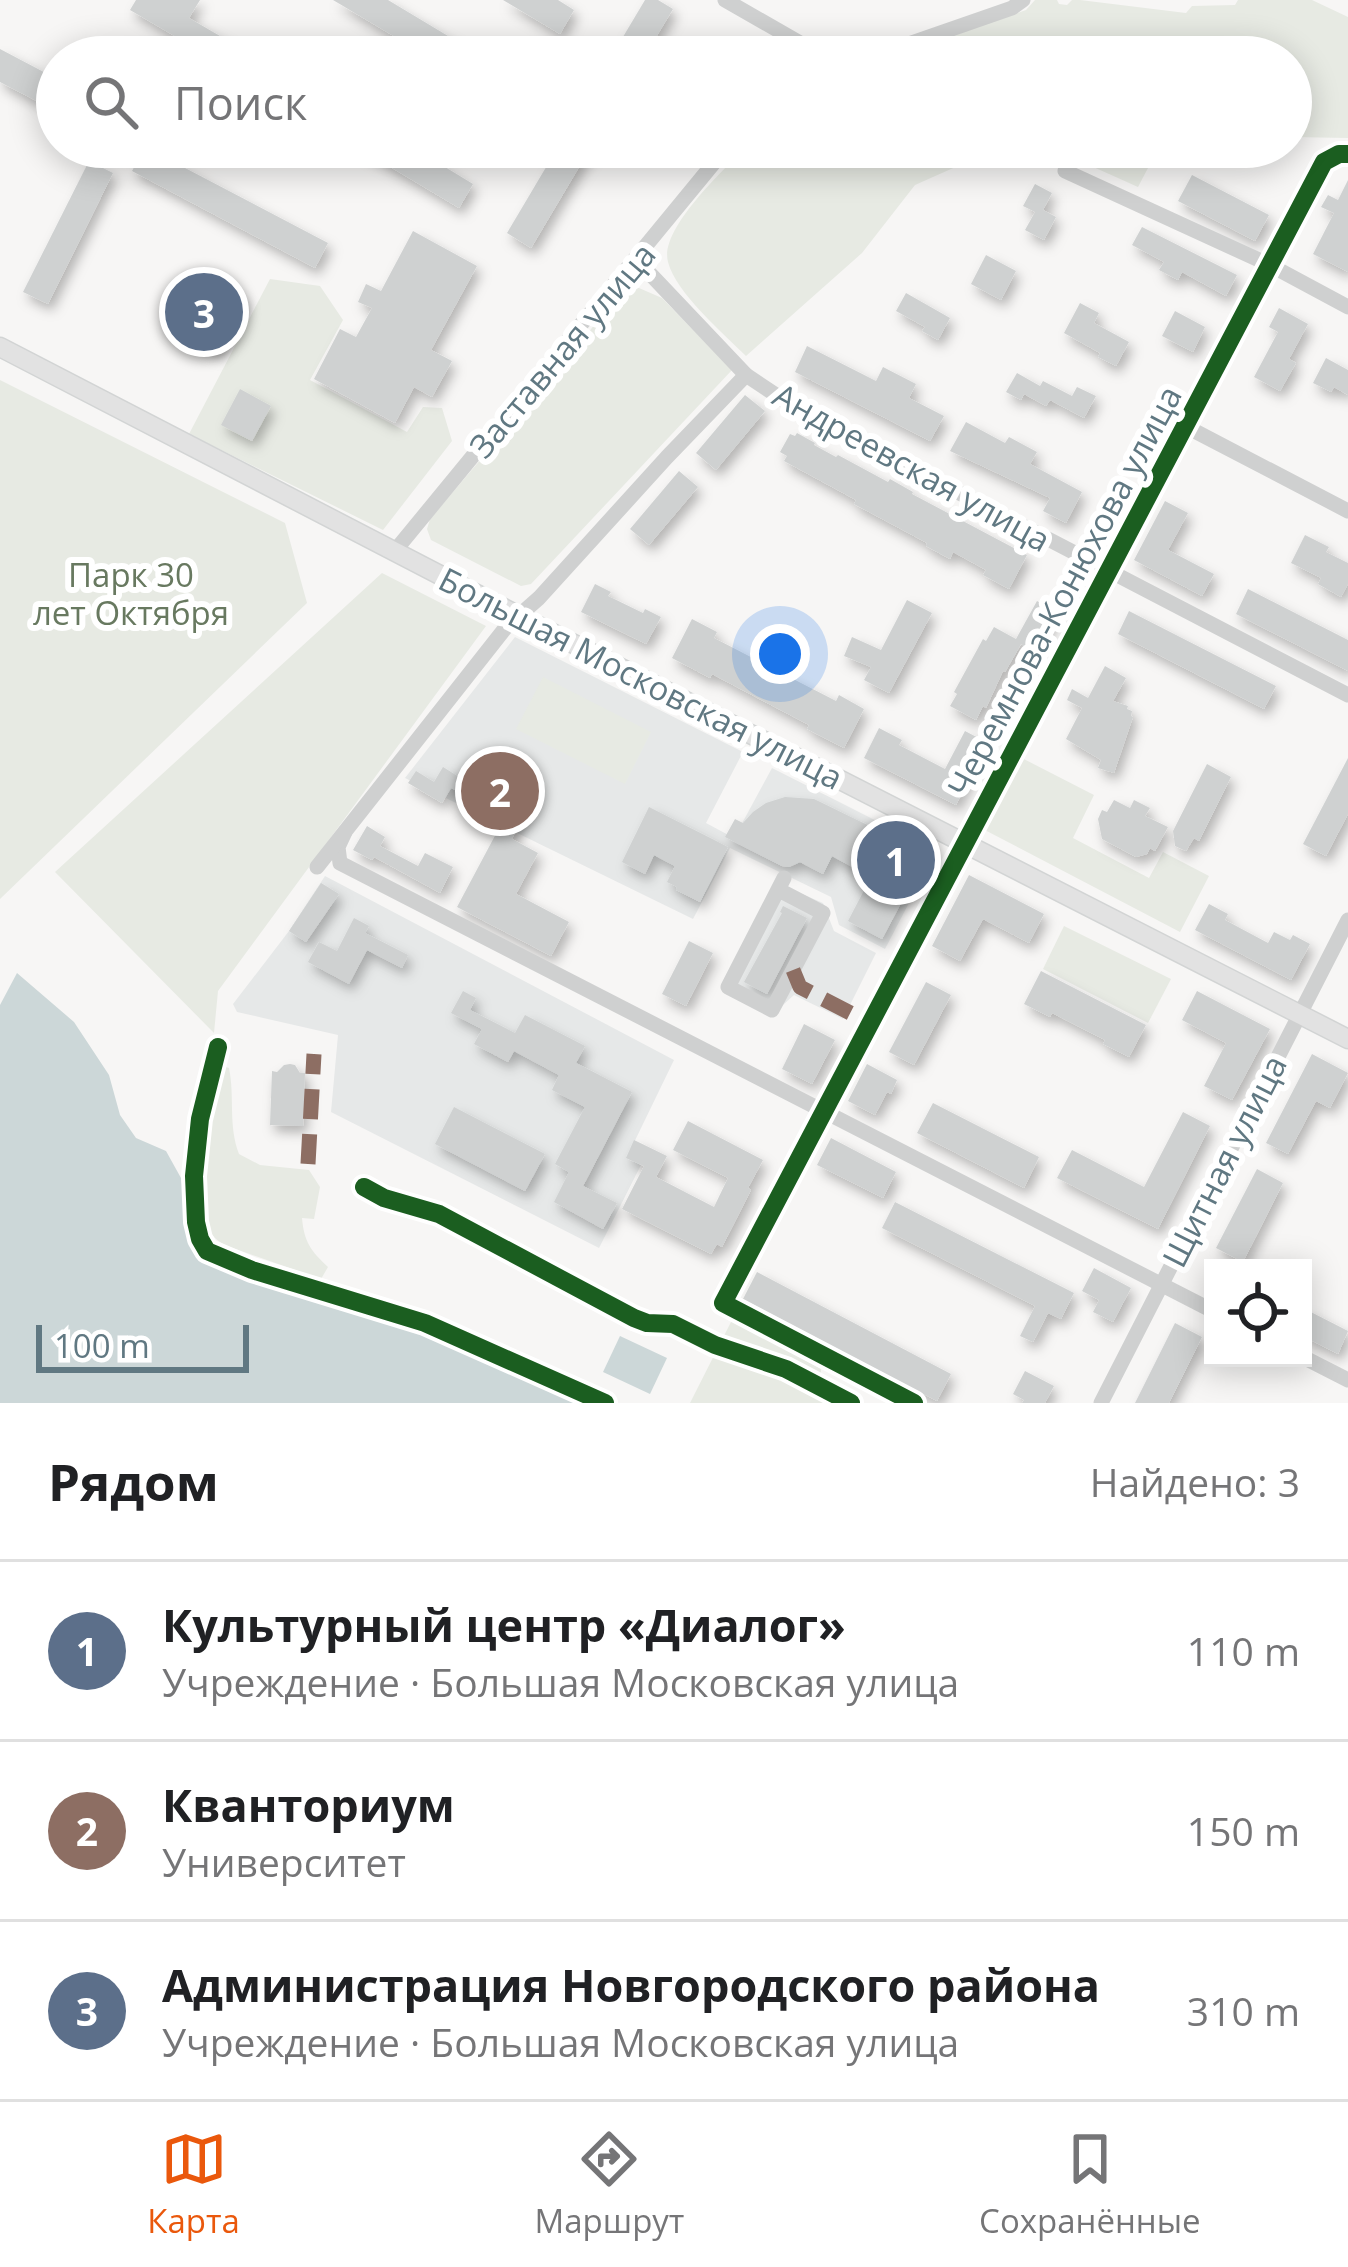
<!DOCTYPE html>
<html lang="ru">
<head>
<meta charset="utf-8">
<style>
  body { margin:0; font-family:"Open Sans",sans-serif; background:#f2f2f2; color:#202124 }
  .controls { position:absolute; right:36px; bottom:36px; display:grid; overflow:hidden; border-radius:0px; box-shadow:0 6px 30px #0003 }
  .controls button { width:108px; height:108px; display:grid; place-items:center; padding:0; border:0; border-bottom:3px solid #e0e0e0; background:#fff; color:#202124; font:60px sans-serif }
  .scale { position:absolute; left:36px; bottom:30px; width:213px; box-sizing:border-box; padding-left:12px; border:6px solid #607882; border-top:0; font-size:33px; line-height:42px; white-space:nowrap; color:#607882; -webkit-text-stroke:9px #fff; paint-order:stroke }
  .you { position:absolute; left:780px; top:654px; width:42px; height:42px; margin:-30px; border:9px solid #fff; border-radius:50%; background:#1a73e8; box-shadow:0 0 0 18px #1a73e833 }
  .badge { display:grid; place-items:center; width:78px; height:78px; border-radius:50%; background:#ea580c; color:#fff; font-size:39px; font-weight:700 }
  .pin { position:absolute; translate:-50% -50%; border:6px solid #fff; box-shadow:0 3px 12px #0006 }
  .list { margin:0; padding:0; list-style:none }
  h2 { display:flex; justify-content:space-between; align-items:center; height:156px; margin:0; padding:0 48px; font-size:51px }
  h2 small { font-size:39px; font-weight:400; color:#757577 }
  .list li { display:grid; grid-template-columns:78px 1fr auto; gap:36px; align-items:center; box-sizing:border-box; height:180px; padding:0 48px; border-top:3px solid #e0e0e0 }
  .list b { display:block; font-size:45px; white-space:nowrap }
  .list p { margin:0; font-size:39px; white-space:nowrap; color:#757577 }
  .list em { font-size:39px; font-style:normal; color:#757577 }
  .icon { flex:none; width:66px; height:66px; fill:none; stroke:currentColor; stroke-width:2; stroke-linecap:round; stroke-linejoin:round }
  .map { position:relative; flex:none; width:1348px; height:1403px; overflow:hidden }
  .search { position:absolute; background:#fff; box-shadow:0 6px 30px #0003; left:36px; right:36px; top:36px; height:132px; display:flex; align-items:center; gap:30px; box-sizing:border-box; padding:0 42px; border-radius:66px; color:#757577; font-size:45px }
  .sheet { height:696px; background:#fff }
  nav { display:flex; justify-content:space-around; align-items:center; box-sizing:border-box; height:168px; border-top:3px solid #e0e0e0; background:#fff; font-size:33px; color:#757577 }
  nav a { display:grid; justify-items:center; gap:6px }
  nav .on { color:#ea580c }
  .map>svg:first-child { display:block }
  .built { fill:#e6e8e8 }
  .green { fill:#e7eae3 }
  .water { fill:#ccd7d8 }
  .building { fill:#cfd1d1; filter:url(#shadow) }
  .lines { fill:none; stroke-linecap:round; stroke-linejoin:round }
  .major-casing { stroke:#d2d4d4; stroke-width:21 }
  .minor { stroke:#cfd0d0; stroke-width:15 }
  .major { stroke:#e2e2e2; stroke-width:18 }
  .quiet { stroke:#8d6e63; stroke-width:15; stroke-dasharray:30 15; stroke-linecap:butt }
  .cycleway-casing { stroke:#fff; stroke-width:26 }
  .cycleway { stroke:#1b5e20; stroke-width:18 }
  .labels { text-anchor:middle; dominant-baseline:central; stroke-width:12; stroke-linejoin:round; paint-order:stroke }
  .street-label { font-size:33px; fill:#607882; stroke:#fff }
  .park-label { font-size:33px; fill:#687960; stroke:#fff }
</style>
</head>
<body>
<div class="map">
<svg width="1348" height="1403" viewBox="0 0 1348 1403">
  <defs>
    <filter id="shadow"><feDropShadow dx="4.5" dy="7" stdDeviation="6" flood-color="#0004"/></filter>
  </defs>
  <rect width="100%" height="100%" fill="#f7f6f5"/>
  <g class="built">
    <polygon points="515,637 743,752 706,823 734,838 772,768 936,851 885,949 839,925 831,897 730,848 693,919 405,778"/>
    <polygon points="325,876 674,1060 627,1157 641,1165 599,1248 331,1112 338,1035 237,1012 233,1004 289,931"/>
    <polygon points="779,884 823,903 834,931 876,953 843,1019 794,995 774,1013 726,988"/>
  </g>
  <g class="green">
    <polygon points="1035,0 1057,0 1059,4 1067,5 1072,0 1080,0 1186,13 1192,6 1235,5 1238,0 1312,0 1348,17 1348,138 1291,137 1291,57 893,57 1026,10"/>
    <path d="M746 147H1177L1158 149 1138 187 1051 148 1001 154 960 165 915 185 862 253 746 356C723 333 676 293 668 262 659 229 724 170 746 147Z"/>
    <polygon points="270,279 320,286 343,320 310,380 407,432 423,407 442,408 452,441 383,530 189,434"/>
    <polygon points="630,288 639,288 662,298 732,370 531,584 521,586 431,540 427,529 430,519 585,337 620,291"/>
    <polygon points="0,380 285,523 307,603 0,899"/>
    <polygon points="382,573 486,626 218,991 214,1033 55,872"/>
    <polygon points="543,677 651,732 625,784 516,729"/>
    <polygon points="1016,755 1094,795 1073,838 1149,878 1163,852 1209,876 1180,932 979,827"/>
    <polygon points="1064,926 1171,979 1148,1023 1043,969"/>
    <path d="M226 1067 229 1068C235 1098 228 1125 239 1154L260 1165 309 1170 320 1187 314 1219 302 1218C304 1242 311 1251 328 1267L321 1279 230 1247C221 1243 213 1239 209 1229 193 1193 208 1100 226 1067Z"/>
    <polygon points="732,1320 821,1369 821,1390 844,1403 690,1403"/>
  </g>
  <g class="water">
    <polygon points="17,973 74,1022 109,1075 120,1115 136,1138 166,1151 181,1178 189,1228 193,1244 204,1259 262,1281 412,1327 585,1403 0,1403 0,1005"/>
    <polygon points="620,1336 667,1358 650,1394 603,1372"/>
  </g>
  <g class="building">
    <polygon points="136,0 200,0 189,18 256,57 225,57 194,39 190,45 130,10"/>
    <polygon points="333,0 388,0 483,57 429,57"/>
    <polygon points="503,0 558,0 574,10 560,34"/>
    <polygon points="645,0 658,0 673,9 644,57 611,57"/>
    <polygon points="0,49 57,79 57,100 52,109 0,82"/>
    <polygon points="145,147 328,243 315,268 132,171"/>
    <polygon points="357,147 412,147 473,184 459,208"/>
    <polygon points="558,147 591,147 531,248 507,233"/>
    <polygon points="89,161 113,173 48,304 23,292"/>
    <polygon points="1192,175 1269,215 1255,241 1178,201"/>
    <polygon points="1348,180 1348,272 1313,254 1334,213 1321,207 1328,195 1338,200"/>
    <polygon points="1035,184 1052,193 1043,210 1056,217 1044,240 1025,230 1035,212 1023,206"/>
    <polygon points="1142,227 1237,275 1226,296 1182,272 1178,280 1159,270 1164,262 1132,245"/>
    <polygon points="413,231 477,266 431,350 452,361 432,397 414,387 395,423 314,379 340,329 356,337 372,308 358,302 366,284 381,291"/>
    <polygon points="986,255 1016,271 1001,300 971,284"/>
    <polygon points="191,271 245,299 217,353 163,325"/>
    <polygon points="906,293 950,318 938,340 922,331 925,327 896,311"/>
    <polygon points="1080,303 1099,313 1094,323 1129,342 1116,366 1098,357 1100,353 1064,333"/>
    <polygon points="1279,308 1308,324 1289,359 1296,363 1280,391 1254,377 1278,332 1269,327"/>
    <polygon points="1175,311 1205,327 1193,352 1162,336"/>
    <polygon points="807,346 876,381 883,367 916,384 909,398 944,416 930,441 795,372"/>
    <polygon points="1326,358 1348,370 1348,395 1334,387 1331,392 1313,383"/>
    <polygon points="1017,373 1040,386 1043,381 1072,396 1077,387 1096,396 1084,418 1050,400 1046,406 1024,394 1021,400 1006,392"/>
    <polygon points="240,389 271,406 252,441 221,425"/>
    <polygon points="745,395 765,411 716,470 696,453"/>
    <polygon points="966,422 1005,443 1009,437 1037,452 1030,464 1082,492 1066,523 1043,511 1050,498 950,451"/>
    <polygon points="797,433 815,443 814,445 836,457 838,455 888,482 890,479 913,492 912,494 1027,555 1009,589 983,575 986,570 953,552 950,559 926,546 927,543 854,504 856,500 784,461 787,456 780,452 790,434 795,436"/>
    <polygon points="679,471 698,487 649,545 630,529"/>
    <polygon points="1165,501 1188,513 1168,550 1214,574 1202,596 1134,560"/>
    <polygon points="1305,535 1329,547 1326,552 1348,563 1348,584 1341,597 1318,584 1321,578 1291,563"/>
    <polygon points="595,584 611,592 608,596 643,613 645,609 661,617 646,644 581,612"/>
    <polygon points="1248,589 1348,640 1348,671 1236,614"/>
    <polygon points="907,600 932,613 889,693 864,680 871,667 844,656 852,637 881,650"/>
    <polygon points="1037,601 1057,613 1036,652 1021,644 1005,672 1003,671 986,708 983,706 976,720 950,706 957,694 954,692 983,639 986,641 994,627 1016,639"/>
    <polygon points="1129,611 1276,686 1264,709 1118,634"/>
    <polygon points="692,619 717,632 714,638 836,701 839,695 864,709 844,748 807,729 809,725 712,674 710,678 672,658"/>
    <polygon points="1105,666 1126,678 1113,701 1128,706 1127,709 1132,711 1131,716 1133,717 1114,773 1098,768 1101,760 1066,739 1082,708 1067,700 1072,689 1088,698"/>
    <polygon points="879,728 902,740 899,745 945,769 965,731 988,743 956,805 864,758"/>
    <polygon points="1348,758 1348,814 1326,856 1303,844"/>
    <polygon points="482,761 536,787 512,839 538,853 516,894 569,922 551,956 457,907 506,815 451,788 442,803 408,783 416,771 434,782 443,767 470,784"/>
    <polygon points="1207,764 1231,777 1199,841 1194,838 1186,851 1175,846 1173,831"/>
    <polygon points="785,797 814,799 927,854 882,939 848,921 871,877 832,856 823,874 800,862 789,867 782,866 725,837 735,819 743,823 753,812 766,803"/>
    <polygon points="1114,800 1130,808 1134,800 1150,808 1145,816 1168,827 1155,851 1150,848 1147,854 1136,857 1102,839 1098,819 1102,810 1107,812"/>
    <polygon points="649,807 728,847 700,902 676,890 677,887 667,882 675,866 654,855 645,874 622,862"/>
    <polygon points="367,826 385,837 380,846 418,866 425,853 453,867 440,893 374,857 372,860 353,850"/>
    <polygon points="969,875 1044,914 1029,943 983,919 960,961 932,946"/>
    <polygon points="321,883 339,894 306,942 289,931"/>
    <polygon points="1209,904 1228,914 1225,920 1268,943 1274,932 1290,940 1293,935 1310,944 1291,980 1195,930"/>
    <polygon points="783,906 807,918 767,994 744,982 782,913 780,912"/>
    <polygon points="354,918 369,926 365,933 408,955 402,968 367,950 349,984 308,962 319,942 337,951"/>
    <polygon points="689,941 713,953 686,1006 662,994"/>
    <polygon points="1041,971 1146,1025 1129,1057 1103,1044 1105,1040 1052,1013 1050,1017 1024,1004"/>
    <polygon points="926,982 951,995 914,1065 889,1052"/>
    <polygon points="463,991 476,998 470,1010 515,1033 525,1015 585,1046 576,1063 632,1092 583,1186 617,1203 603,1229 554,1202 569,1172 555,1164 585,1107 552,1090 559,1075 514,1051 508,1062 474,1044 482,1029 451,1013"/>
    <polygon points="1197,991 1270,1029 1232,1100 1204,1086 1226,1043 1182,1020"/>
    <polygon points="804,1024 835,1040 812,1084 782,1069"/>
    <polygon points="1312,1054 1348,1073 1330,1108 1316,1101 1288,1154 1266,1143"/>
    <polygon points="290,1064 295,1065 300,1073 305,1073 303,1126 270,1125 272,1071 277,1072 284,1065"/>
    <polygon points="867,1064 897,1080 891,1094 887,1092 875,1115 848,1101"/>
    <polygon points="933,1103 1039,1157 1024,1188 917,1133"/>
    <polygon points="454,1107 545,1154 525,1191 435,1144"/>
    <polygon points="1183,1112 1210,1126 1158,1229 1057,1178 1072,1150 1144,1187"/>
    <polygon points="688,1121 763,1160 748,1188 751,1190 722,1247 717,1244 711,1254 622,1209 644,1166 626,1158 634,1140 667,1156 656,1177 714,1207 728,1178 673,1150"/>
    <polygon points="831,1138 896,1172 883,1198 817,1165"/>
    <polygon points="1257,1169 1283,1183 1243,1262 1216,1248"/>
    <polygon points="895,1202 1074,1293 1061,1319 1048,1313 1033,1342 1020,1336 1035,1306 882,1228"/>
    <polygon points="1094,1268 1131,1288 1113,1322 1093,1312 1099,1300 1082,1291"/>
    <polygon points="757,1272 951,1374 937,1401 743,1299"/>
    <polygon points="1303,1308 1348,1331 1338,1354 1303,1336"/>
    <polygon points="1175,1323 1202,1337 1169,1403 1135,1403"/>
    <polygon points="1025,1371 1054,1386 1045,1403 1022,1403 1024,1400 1013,1394"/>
  </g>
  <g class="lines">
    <g class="major-casing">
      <polyline id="major" points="0,347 519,616 1348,1039"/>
    </g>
    <g class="minor">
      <polyline points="725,0 807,47 848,57"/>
      <polyline points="871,57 1012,8 1023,0"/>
      <polyline points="1065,171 1270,265 1348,307"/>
      <polyline points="637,260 746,375 794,407 1348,695"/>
      <polyline points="1185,426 1348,511"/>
      <polyline points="394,552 727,147"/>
      <polyline points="345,832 338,847 340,863 1213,1311"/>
      <polyline points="317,867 507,626 539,598 667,457 746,375"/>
      <polyline points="779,890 823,913 772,1010 728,987 784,878"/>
      <polyline points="1303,1357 1348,1380"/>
      <polyline points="914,1403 723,1303 1324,162 1339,154 1348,154"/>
      <polyline points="1101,1403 1348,920"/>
    </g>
    <use href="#major" class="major"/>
    <g class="quiet">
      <polyline points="793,970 800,987 856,1016"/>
      <polyline points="308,1164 314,1054"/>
    </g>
    <g class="cycleway-casing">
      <g id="cycleway">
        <polyline points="218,1047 200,1119 194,1176 196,1222 200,1239 207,1251 252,1270 425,1323 605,1403"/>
        <polyline points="364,1187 384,1198 439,1214 634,1318 647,1323 673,1324 715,1345 786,1369 851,1403"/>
        <polyline points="914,1403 723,1303 1324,162 1339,154 1348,154"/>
      </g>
    </g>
    <use href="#cycleway" class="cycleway"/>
  </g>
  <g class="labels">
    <g class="street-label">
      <text transform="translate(562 350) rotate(-50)">Заставная улица</text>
      <text transform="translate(912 467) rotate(29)">Андреевская улица</text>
      <text transform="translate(1064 591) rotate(-62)">Черемнова-Конюхова улица</text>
      <text transform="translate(641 678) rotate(27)">Большая Московская улица</text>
      <text transform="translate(1224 1161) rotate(-63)">Щитная улица</text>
    </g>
    <g class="park-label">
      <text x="131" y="574">Парк 30<tspan x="131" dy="38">лет Октября</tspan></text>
    </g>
  </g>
</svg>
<div class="controls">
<button><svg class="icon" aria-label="locate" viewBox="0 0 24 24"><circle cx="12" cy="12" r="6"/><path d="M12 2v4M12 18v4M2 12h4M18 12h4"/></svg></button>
</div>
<div class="scale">100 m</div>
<div class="you"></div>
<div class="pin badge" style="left:896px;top:860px;background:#5c6f8a">1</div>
<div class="pin badge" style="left:500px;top:791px;background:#8d6e63">2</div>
<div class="pin badge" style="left:204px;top:312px;background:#5c6f8a">3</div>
<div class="search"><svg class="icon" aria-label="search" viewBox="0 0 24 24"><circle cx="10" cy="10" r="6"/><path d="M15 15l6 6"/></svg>Поиск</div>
</div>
<section class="sheet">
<h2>Рядом<small>Найдено: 3</small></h2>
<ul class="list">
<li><span class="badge" style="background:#5c6f8a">1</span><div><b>Культурный центр «Диалог»</b><p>Учреждение · Большая Московская улица</p></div><em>110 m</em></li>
<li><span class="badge" style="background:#8d6e63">2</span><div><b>Кванториум</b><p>Университет</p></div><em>150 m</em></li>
<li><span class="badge" style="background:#5c6f8a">3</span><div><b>Администрация Новгородского района</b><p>Учреждение · Большая Московская улица</p></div><em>310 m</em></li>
</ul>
</section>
<nav>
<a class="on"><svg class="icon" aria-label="map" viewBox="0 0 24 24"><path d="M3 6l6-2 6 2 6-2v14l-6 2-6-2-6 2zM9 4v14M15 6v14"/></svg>Карта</a>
<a><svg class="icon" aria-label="directions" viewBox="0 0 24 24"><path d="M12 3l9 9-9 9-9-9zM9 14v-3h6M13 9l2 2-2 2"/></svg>Маршрут</a>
<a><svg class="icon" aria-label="saved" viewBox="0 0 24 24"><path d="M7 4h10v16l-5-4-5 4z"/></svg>Сохранённые</a>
</nav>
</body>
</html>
